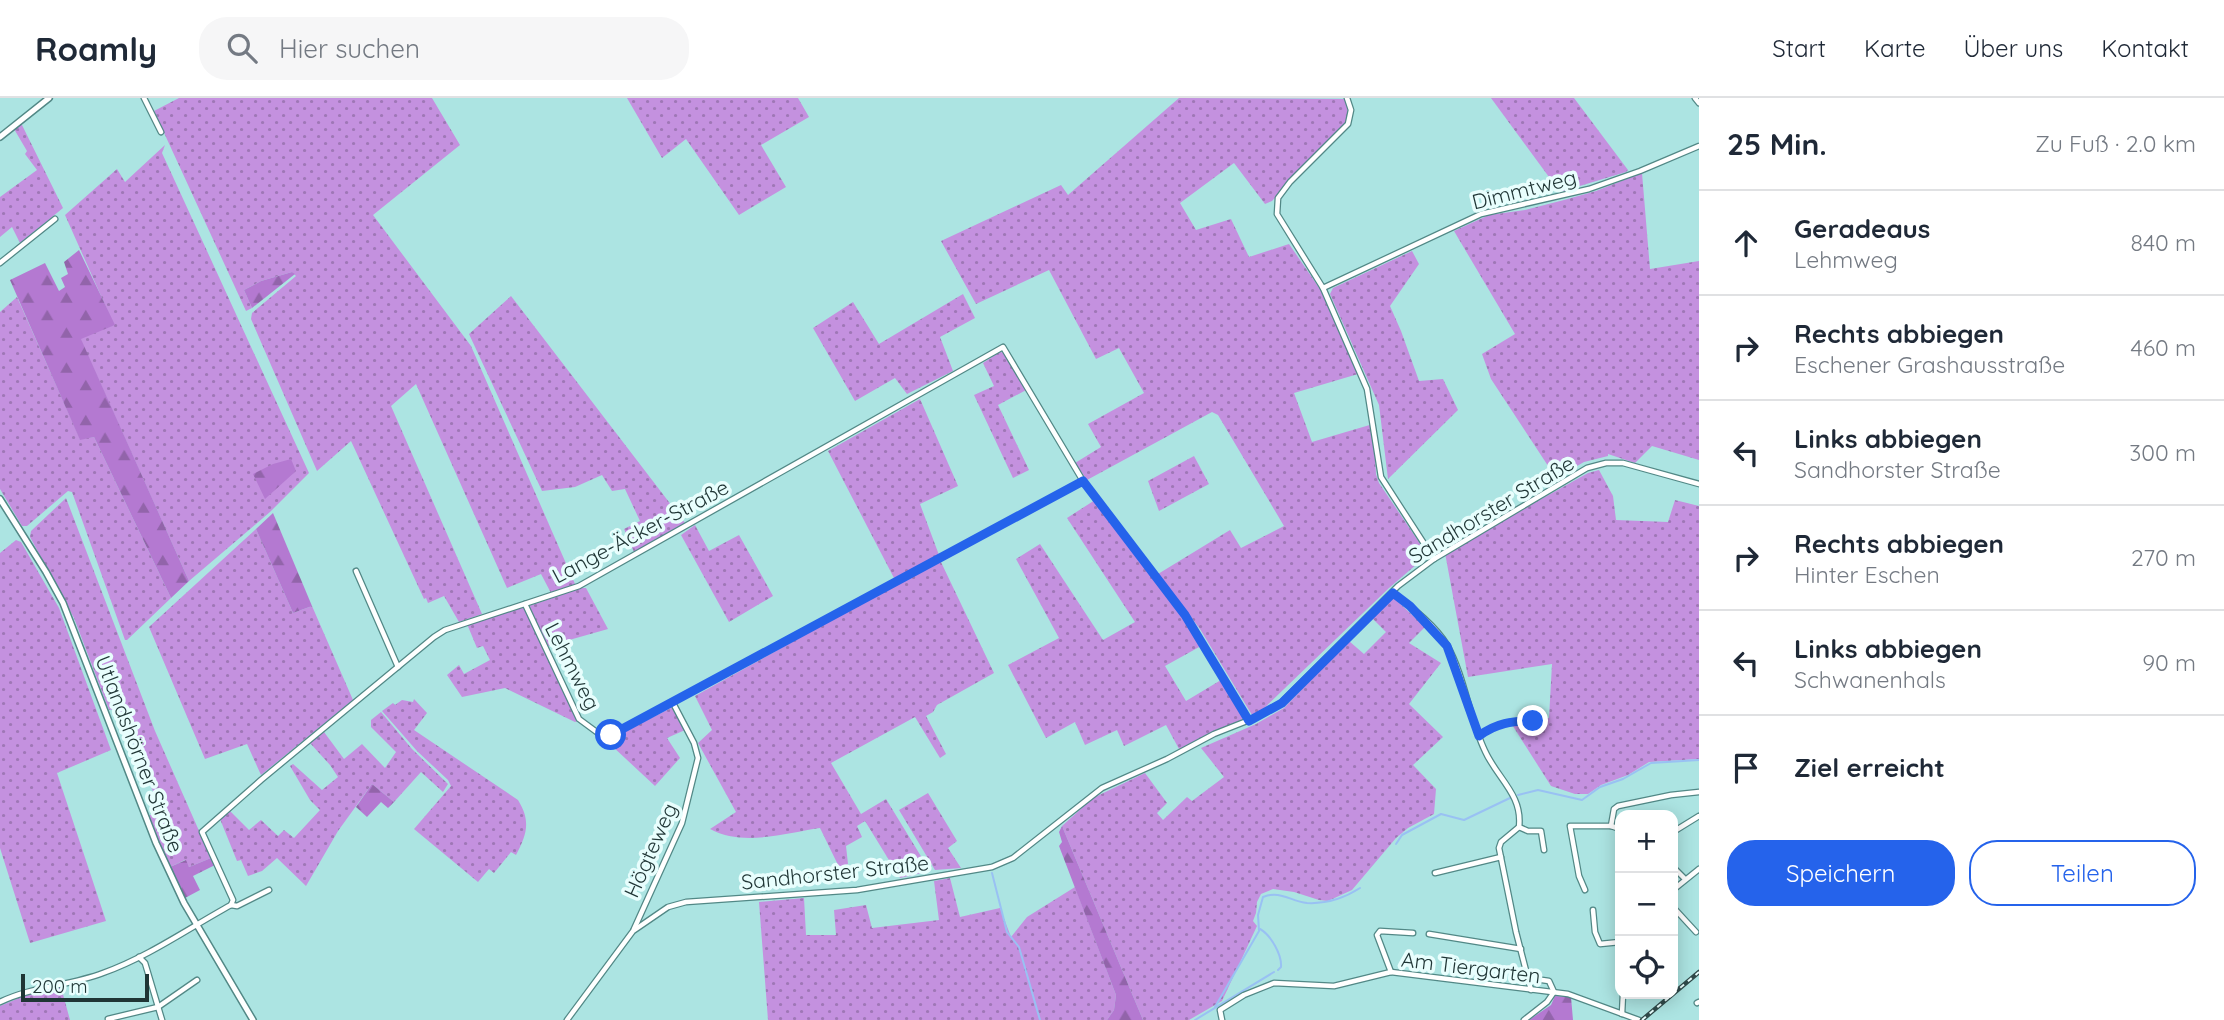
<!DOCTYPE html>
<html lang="de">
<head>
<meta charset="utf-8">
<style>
  body { margin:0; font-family:Quicksand,sans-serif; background:#f6f6f7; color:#1f2937 }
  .controls { position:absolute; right:21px; bottom:21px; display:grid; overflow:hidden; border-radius:14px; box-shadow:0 4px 18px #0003 }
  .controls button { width:63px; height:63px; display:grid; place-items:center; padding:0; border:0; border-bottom:2px solid #e0e1e3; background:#fff; color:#1f2937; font:35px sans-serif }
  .scale { position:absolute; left:21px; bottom:18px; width:128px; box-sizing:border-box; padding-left:7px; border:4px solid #1f3535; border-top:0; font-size:19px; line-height:24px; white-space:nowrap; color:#1f3535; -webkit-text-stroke:5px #e8fefd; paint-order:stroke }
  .stop { position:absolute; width:21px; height:21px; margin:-16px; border:5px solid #2563eb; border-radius:50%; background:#fff }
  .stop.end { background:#2563eb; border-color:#fff; box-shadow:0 2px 7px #0008 }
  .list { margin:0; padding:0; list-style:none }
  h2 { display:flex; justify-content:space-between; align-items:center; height:91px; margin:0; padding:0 28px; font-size:30px }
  h2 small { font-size:23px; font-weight:400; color:#747a83 }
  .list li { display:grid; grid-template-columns:46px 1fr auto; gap:21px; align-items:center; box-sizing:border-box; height:105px; padding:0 28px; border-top:2px solid #e0e1e3 }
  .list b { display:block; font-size:26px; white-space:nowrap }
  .list p { margin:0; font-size:23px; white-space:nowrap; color:#747a83 }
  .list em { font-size:23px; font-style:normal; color:#747a83 }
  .actions { display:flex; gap:14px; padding:21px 28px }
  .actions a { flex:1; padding:16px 0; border:2px solid #2563eb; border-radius:28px; text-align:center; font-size:24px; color:#2563eb }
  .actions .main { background:#2563eb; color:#fff }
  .icon { flex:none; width:38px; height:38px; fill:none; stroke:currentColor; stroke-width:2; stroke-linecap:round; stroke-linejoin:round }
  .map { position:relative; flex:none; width:1699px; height:922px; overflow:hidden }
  header { display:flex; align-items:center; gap:42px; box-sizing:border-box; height:98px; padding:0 35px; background:#fff; border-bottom:2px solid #e0e1e3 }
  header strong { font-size:33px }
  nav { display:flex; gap:38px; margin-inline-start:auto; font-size:24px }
  .search { width:490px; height:63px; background:#f6f6f7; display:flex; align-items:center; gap:18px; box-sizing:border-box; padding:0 24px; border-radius:28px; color:#747a83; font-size:26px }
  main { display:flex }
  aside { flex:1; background:#fff }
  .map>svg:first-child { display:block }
  .grass { fill:url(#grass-dots) }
  .forest { fill:url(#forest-firs) }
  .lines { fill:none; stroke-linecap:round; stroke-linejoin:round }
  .stream { stroke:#99c1f3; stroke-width:2 }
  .street-casing { stroke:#528886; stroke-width:7 }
  .secondary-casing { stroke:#528886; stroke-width:8 }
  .street { stroke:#fff; stroke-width:4.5 }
  .secondary { stroke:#fff; stroke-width:5 }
  .rail-casing { stroke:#304a4a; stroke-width:4.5 }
  .rail { stroke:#e8fefd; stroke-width:2; stroke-dasharray:5; stroke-linecap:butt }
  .route { stroke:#2563eb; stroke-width:9 }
  .labels { text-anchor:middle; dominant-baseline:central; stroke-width:7; stroke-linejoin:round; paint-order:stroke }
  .street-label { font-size:21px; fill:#1f3535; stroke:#e8fefd }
</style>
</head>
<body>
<header>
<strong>Roamly</strong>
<div class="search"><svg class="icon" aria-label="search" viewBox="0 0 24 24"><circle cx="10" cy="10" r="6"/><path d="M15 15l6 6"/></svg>Hier suchen</div>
<nav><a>Start</a><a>Karte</a><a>Über uns</a><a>Kontakt</a></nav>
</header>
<main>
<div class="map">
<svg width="1699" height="922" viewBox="0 0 1699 922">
  <defs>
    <pattern id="grass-dots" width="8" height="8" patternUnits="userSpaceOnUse" patternTransform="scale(1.75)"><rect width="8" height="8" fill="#c491df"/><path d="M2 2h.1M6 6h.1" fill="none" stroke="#9f77b6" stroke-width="1.8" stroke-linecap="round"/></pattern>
    <pattern id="forest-firs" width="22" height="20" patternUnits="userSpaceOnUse" patternTransform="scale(1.75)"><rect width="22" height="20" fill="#b479d1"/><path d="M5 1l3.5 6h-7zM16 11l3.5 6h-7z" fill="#9264aa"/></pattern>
  </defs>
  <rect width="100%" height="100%" fill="#ace4e2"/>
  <g class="grass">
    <polygon points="179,0 432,0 460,47 373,117 471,248 575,486 551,495 541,476 507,490 416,286 391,308 482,516 459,524 444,498 428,505 426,500 424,501 351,343 317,373 251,221 252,215 296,178 292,174 261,183 244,192 252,210 246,213 154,13"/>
    <polygon points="627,0 798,0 809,19 761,47 786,89 739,117 686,41 662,60"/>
    <polygon points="1179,0 1345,1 1348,7 1347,24 1272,103 1265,106 1234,65 1180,105 1196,132 1231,121 1249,159 1289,146 1320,191 1358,276 1294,295 1312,344 1373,326 1376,376 1379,385 1425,453 1424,460 1389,490 1257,617 1252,617 1200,531 1158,476 1230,432 1241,450 1284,428 1218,317 1212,314 1087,382 1075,365 1101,349 1088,326 1144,295 1119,250 1096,261 1049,172 976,206 941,143 1061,87 1068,97"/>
    <polygon points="1491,0 1574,0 1628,72 1626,74 1560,94"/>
    <polygon points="21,25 63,110 20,145 12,129 0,139 0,99 37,72 25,56 27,53 14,31"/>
    <polygon points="165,47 162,55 309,375 270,414 189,483 80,240 114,227 65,117 117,71 125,84"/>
    <polygon points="1642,75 1650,171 1699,163 1699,362 1652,348 1635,365 1608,356 1608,358 1584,364 1556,380 1491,281 1482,256 1515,236 1454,133 1489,117 1525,112 1564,102 1596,93"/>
    <polygon points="1412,153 1419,166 1390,208 1401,233 1419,283 1443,281 1458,312 1388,381 1379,307 1330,196 1333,190"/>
    <polygon points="963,196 975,220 940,239 953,273 907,296 895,280 855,303 813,230 853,204 879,246"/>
    <polygon points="511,198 685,425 634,454 624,431 640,423 625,391 612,393 602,377 575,389 542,393 469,236"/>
    <polygon points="17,199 80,341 94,339 171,500 127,542 125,542 72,394 68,393 27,428 22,428 0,391 0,214"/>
    <polygon points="1000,254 1006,255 1028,291 998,307 1029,372 1013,380 974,297 994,288 983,265"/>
    <polygon points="920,301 958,388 920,406 939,457 894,480 828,353"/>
    <polygon points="1194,358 1209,386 1159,413 1148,383"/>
    <polygon points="1599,372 1613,398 1616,422 1668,424 1675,402 1699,408 1699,661 1649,664 1628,677 1601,687 1588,696 1575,696 1551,688 1511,625 1549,620 1552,566 1468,579 1445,455 1588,375"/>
    <polygon points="66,400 155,633 211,760 189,769 185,762 170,769 148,718 161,713 119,610 109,612 74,520 30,439 31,433"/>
    <polygon points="1095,402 1184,519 1201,548 1165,568 1186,603 1221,582 1245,620 1179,651 1166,627 1124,648 1117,632 1085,647 1075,624 1046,640 1008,567 1059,540 1016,461 1040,446 1103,542 1135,524 1067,420"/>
    <polygon points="695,427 709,453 739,437 773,498 729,524 681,437"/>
    <polygon points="256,431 293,515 312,508 353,602 261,677 247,646 205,661 149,529"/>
    <polygon points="16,442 21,444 59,510 111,652 57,675 106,823 30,845 0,750 0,455"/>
    <path d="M940 462 994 575 937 607 933 614 926 618 946 656 940 660 915 619 831 665 861 716 886 701 930 773 900 780 865 723 857 728 862 739 846 748 848 766 839 769 820 730C786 735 743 749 710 731L736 714 698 645 712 632 695 598Z"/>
    <polygon points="581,490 586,490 608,531 548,548 529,508"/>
    <polygon points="1394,500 1425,529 1409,545 1441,565 1409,606 1443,639 1413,667 1436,691 1434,716 1408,730 1396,740 1352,792 1328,803 1319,802 1294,794 1273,791 1261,796 1257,804 1256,815 1253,823 1257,828 1222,903 1189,922 1143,922 1062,728 1093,700 1145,675 1167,705 1157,715 1163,722 1187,699 1192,703 1224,679 1201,650 1256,626 1284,610 1349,543 1364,556 1386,534 1371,519"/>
    <polygon points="522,509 525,511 578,623 575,624 505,590 462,599 447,577 459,567 464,576 490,562 483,548 477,550 467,526"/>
    <path d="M414 601 427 615 414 632 518 702C531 723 527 736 516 757L511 754 494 775 489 771 478 784 414 731 451 688 448 682 417 653 382 613 393 605 395 607 402 602 413 604Z"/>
    <polygon points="673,609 685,632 667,640 680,660 655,688 611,647 611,643 616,638"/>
    <polygon points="381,614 412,651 448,686 443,694 421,674 394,704 372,686 338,733 306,788 277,760 262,773 248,778 241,762 237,763 220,721 229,712 249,732 261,722 278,738 284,732 294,740 320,712 310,702 290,668 293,666 322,692 338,679 330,667 310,645 324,634 344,661 362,646 385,670 396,654 371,629 371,622"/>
    <polygon points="928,695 957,743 948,750 961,770 935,772 899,712"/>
    <polygon points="950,780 960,819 1000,810 1011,839 1027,819 1075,789 1116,897 1114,912 1107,922 768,922 759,804 804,800 806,837 836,837 834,812 866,807 872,830 939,822 934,783"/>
    <polygon points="61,889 70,922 0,922 0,908 24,898"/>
  </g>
  <g class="forest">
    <polygon points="79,152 115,227 81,241 189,483 171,500 94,339 80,342 10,182 45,165 59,193 65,189 61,180 68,176 64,164"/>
    <polygon points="292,174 295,176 252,210 244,192 261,183"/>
    <polygon points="291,361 296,373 265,401 253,376 273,366"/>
    <polygon points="273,415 312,508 293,515 256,431"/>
    <polygon points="372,686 394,704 388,710 381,704 367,719 356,709"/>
    <polygon points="1062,728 1143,922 1107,922 1114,912 1116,897 1059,748 1062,744 1059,734"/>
    <polygon points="211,760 215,767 193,778 200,792 185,800 170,769 186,762 189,769"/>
    <polygon points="1555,898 1571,899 1573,922 1529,922 1551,907"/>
  </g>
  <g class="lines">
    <g class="stream">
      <polyline points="1518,697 1538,692 1582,702 1600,689 1623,681 1651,665 1699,662"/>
      <polyline points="1396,746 1402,737 1441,716 1464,722 1512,699"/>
      <polyline points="992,775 1007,834 1019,849 1040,922"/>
      <path d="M1260 831C1271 837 1282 857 1281 869L1278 872"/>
      <path d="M1215 909 1259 833 1258 817 1263 799C1280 792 1290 803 1307 805 1325 806 1343 801 1360 790"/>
      <polyline points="1195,922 1274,874"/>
    </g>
    <g class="street-casing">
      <g id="street">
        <polyline points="144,0 161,34"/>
        <polyline points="1347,0 1351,12 1348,26 1290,84 1278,100 1277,116 1323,190 1367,291 1381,379 1434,461"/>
        <polyline points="1695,0 1699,5"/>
        <polyline points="0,165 55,121"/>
        <polyline points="1323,190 1481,116 1589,91 1640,73 1699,48"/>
        <polyline points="356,473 398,569"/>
        <path d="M1393 495C1411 509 1435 527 1447 547 1465 579 1469 620 1485 653 1497 680 1523 697 1519 729L1501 744 1499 750 1516 834 1531 892"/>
        <polyline points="525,506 579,621 598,635 611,637 1083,383"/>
        <path d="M1479 638C1496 625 1512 623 1533 623"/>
        <polyline points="1611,728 1614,711 1618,708 1671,697 1699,694"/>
        <polyline points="1519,729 1528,733 1541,733 1544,752"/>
        <polyline points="1673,734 1699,718"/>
        <polyline points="1673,769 1685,781"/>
        <polyline points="1435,775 1501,759"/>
        <polyline points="1585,792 1579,778 1570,728 1611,728 1620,731"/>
        <polyline points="1673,792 1699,771"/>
        <polyline points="231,807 237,808 269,792"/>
        <polyline points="1673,809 1696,834"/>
        <polyline points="1593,812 1595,834 1600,846 1620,844"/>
        <polyline points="634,831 682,725 698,660 694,645 673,605"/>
        <polyline points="1429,836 1521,851"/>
        <polyline points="139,859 145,865 162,922"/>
        <polyline points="1391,874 1377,837 1380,833 1413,835"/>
        <path d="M0 904C33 888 69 888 103 875 148 859 189 830 231 807L233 802 202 734 261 682 434 539 445 532 579 488 1003 249 1083 383 1185 517 1249 623"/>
        <polyline points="1697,905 1699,904"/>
        <polyline points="1622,916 1623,896"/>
        <polyline points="108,921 158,909 197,882"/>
        <polyline points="567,922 633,833 668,809 686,804 857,792 992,769 1013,760 1102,690 1167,661 1214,636 1252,621 1281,605 1398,488 1434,461 1587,370 1606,365 1623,365 1699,386"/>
        <polyline points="1222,922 1220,912 1244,897 1274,885 1334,888 1391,874 1568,896 1639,922"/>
        <polyline points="1524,922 1547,904 1554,894 1549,883 1528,880"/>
      </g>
    </g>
    <g class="secondary-casing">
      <g id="secondary">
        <polyline points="0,39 49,0"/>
        <polyline points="0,401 46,474 63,505 156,745 184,805 253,922"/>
      </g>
    </g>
    <use href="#street" class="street"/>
    <use href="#secondary" class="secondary"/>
    <g class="rail-casing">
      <polyline id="rail" points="1642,922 1699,874"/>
    </g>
    <use href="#rail" class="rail"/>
  </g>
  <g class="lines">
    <path class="route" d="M611 637 1083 383 1185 517 1249 623 1282 605 1393 495 1410 508 1447 548 1479 638C1496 625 1512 623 1533 623"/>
  </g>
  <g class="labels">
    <g class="street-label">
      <text transform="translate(1524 91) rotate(-14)">Dimmtweg</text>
      <text transform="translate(1491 411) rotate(-31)">Sandhorster Straße</text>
      <text transform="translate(640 433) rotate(-28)">Lange-Äcker-Straße</text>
      <text transform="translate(573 568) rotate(63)">Lehmweg</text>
      <text transform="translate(140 656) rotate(69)">Utlandshörner Straße</text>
      <text transform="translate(650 752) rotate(-66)">Högteweg</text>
      <text transform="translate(835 774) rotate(-6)">Sandhorster Straße</text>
      <text transform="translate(1471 869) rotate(7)">Am Tiergarten</text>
    </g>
  </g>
</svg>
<div class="controls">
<button>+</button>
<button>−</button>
<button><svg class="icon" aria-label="locate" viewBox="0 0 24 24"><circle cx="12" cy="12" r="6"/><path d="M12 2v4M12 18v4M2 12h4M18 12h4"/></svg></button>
</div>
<div class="scale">200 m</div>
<div class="stop" style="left:611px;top:637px"></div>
<div class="stop end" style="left:1533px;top:623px"></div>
</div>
<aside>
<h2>25 Min.<small>Zu Fuß · 2.0 km</small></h2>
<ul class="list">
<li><svg class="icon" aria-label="ahead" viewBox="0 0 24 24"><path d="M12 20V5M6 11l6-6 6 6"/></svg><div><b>Geradeaus</b><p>Lehmweg</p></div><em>840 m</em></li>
<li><svg class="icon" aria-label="right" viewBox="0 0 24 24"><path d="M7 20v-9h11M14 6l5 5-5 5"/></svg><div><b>Rechts abbiegen</b><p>Eschener Grashausstraße</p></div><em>460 m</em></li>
<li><svg class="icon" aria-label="left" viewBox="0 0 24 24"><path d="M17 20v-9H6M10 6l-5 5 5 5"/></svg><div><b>Links abbiegen</b><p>Sandhorster Straße</p></div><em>300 m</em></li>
<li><svg class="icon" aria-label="right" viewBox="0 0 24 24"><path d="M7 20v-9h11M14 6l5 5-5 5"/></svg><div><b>Rechts abbiegen</b><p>Hinter Eschen</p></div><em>270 m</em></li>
<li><svg class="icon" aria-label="left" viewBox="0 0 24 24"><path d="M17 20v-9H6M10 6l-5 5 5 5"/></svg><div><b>Links abbiegen</b><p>Schwanenhals</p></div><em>90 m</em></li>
<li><svg class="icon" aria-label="arrive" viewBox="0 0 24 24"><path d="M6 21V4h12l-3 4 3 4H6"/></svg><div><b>Ziel erreicht</b></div></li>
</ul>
<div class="actions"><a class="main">Speichern</a><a>Teilen</a></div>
</aside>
</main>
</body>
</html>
